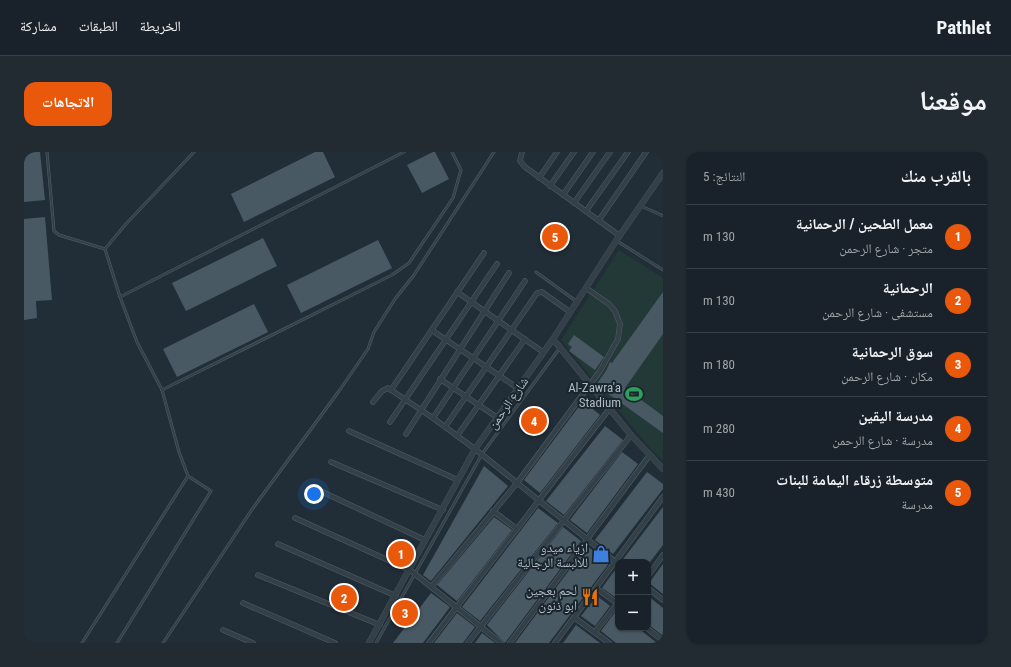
<!DOCTYPE html>
<html lang="ar">
<head>
<meta charset="utf-8">
<style>
  body { margin:0; font-family:"Roboto Condensed","Noto Naskh Arabic",sans-serif; background:#222a32; color:#f1f3f6; direction:rtl }
  .controls { position:absolute; right:12px; bottom:12px; display:grid; overflow:hidden; border-radius:8px; box-shadow:0 1px 3px #0004 }
  .controls button { width:36px; height:36px; display:grid; place-items:center; padding:0; border:0; border-bottom:1px solid #373f47; background:#19222a; color:#f1f3f6; font:20px sans-serif }
  .you { position:absolute; left:290px; top:342px; width:14px; height:14px; margin:-10px; border:3px solid #fff; border-radius:50%; background:#1a73e8; box-shadow:0 0 0 6px #1a73e833 }
  .badge { display:grid; place-items:center; width:26px; height:26px; border-radius:50%; background:#ea580c; color:#fff; font-size:13px; font-weight:700 }
  .pin { position:absolute; translate:-50% -50%; border:2px solid #fff; box-shadow:0 1px 4px #0006 }
  .list { margin:0; padding:0; list-style:none }
  h2 { display:flex; justify-content:space-between; align-items:center; height:52px; margin:0; padding:0 16px; font-size:17px }
  h2 small { font-size:13px; font-weight:400; color:#9fa4a8 }
  .list li { display:grid; grid-template-columns:26px 1fr auto; gap:12px; align-items:center; box-sizing:border-box; height:64px; padding:0 16px; border-top:1px solid #373f47 }
  .list b { display:block; font-size:15px; white-space:nowrap }
  .list p { margin:0; font-size:13px; white-space:nowrap; color:#9fa4a8 }
  .list em { font-size:13px; font-style:normal; color:#9fa4a8 }
  .map { position:relative; flex:none; width:639px; height:491px; overflow:hidden; direction:ltr; border-radius:12px }
  header { display:flex; align-items:center; gap:24px; box-sizing:border-box; height:56px; padding:0 20px; background:#19222a; border-bottom:1px solid #373f47 }
  header strong { font-size:19px }
  nav { display:flex; gap:22px; margin-inline-start:auto; font-size:14px }
  .intro { display:flex; align-items:center; justify-content:space-between; box-sizing:border-box; height:96px; padding:0 24px }
  h1 { margin:0; font-size:28px }
  .button { padding:10px 18px; border-radius:12px; background:#ea580c; color:#fff; font-size:14px; font-weight:700 }
  main { display:flex; gap:24px; padding:0 24px }
  aside { flex:1; background:#19222a; border-radius:12px; box-shadow:0 1px 3px #0004 }
  .map>svg:first-child { display:block }
  .green { fill:#233937 }
  .building { fill:#495964 }
  .lines { fill:none; stroke-linecap:round; stroke-linejoin:round }
  .service-casing { stroke:#525e66; stroke-width:3 }
  .minor-casing { stroke:#525e66; stroke-width:5.5 }
  .tertiary-casing { stroke:#525e66; stroke-width:6 }
  .service { stroke:#344048; stroke-width:2 }
  .minor { stroke:#344048; stroke-width:4.5 }
  .tertiary { stroke:#344048; stroke-width:5.5 }
  .labels { text-anchor:middle; dominant-baseline:central; stroke-width:4; stroke-linejoin:round; paint-order:stroke }
  .poi-label { font-size:13px; fill:#afbbc5; stroke:#1a252d; text-anchor:end }
  .street-label { font-size:13px; fill:#afbbc5; stroke:#1a252d }
</style>
</head>
<body>
<header>
<strong>Pathlet</strong>
<nav><a>الخريطة</a><a>الطبقات</a><a>مشاركة</a></nav>
</header>
<div class="intro"><h1>موقعنا</h1><a class="button">الاتجاهات</a></div>
<main>
<aside>
<h2>بالقرب منك<small>النتائج: 5</small></h2>
<ul class="list">
<li><span class="badge">1</span><div><b>معمل الطحين / الرحمانية</b><p>متجر · شارع الرحمن</p></div><em>130 m</em></li>
<li><span class="badge">2</span><div><b>الرحمانية</b><p>مستشفى · شارع الرحمن</p></div><em>130 m</em></li>
<li><span class="badge">3</span><div><b>سوق الرحمانية</b><p>مكان · شارع الرحمن</p></div><em>180 m</em></li>
<li><span class="badge">4</span><div><b>مدرسة اليقين</b><p>مدرسة · شارع الرحمن</p></div><em>280 m</em></li>
<li><span class="badge">5</span><div><b>متوسطة زرقاء اليمامة للبنات</b><p>مدرسة</p></div><em>430 m</em></li>
</ul>
</aside>
<div class="map">
<svg width="639" height="491" viewBox="0 0 639 491">
  <rect width="100%" height="100%" fill="#212e38"/>
  <polygon class="green" points="595,98 639,126 639,309 626,296 537,188"/>
  <g class="building">
    <polygon points="0,0 16,0 21,48 0,50"/>
    <polygon points="291,0 299,0 311,25 220,70 207,42"/>
    <polygon points="409,0 411,0 425,27 398,41 383,13"/>
    <polygon points="21,65 28,148 12,149 13,166 0,168 0,67"/>
    <polygon points="239,86 253,114 162,159 148,131"/>
    <polygon points="354,88 368,116 277,161 263,133"/>
    <polygon points="639,140 639,182 601,236 639,264 639,281 572,233 582,219 586,210 588,211"/>
    <polygon points="230,152 244,180 153,225 139,197"/>
    <polygon points="550,183 580,205 571,218 545,199 548,195 544,192"/>
    <polygon points="559,249 576,263 516,341 500,328"/>
    <polygon points="581,274 599,288 540,363 522,349"/>
    <polygon points="598,300 614,312 563,381 546,368"/>
    <polygon points="460,314 484,334 407,429 399,423"/>
    <polygon points="623,320 639,332 639,337 589,402 571,388"/>
    <polygon points="639,355 639,393 626,410 597,410"/>
    <polygon points="514,356 534,371 456,469 438,455"/>
    <polygon points="470,365 488,378 433,449 413,433"/>
    <polygon points="539,375 557,389 481,491 463,473"/>
    <polygon points="563,394 585,411 583,414 525,491 491,491"/>
    <polygon points="639,412 639,442 625,431"/>
    <polygon points="591,418 594,420 594,447 578,436"/>
    <polygon points="407,441 426,455 399,491 369,491"/>
    <polygon points="573,444 586,454 571,474 557,464"/>
    <polygon points="624,444 639,456 639,484 624,472"/>
    <polygon points="592,459 594,460 594,476 614,476 633,491 592,491 577,479"/>
    <polygon points="433,461 451,475 439,491 410,491"/>
    <polygon points="552,473 576,491 539,491"/>
    <polygon points="458,481 471,491 451,491"/>
  </g>
  <g class="lines">
    <g class="service-casing">
      <g id="service">
        <polyline points="23,0 30,79 35,83 81,97"/>
        <polyline points="617,54 639,64"/>
        <polyline points="593,89 639,118"/>
        <polyline points="512,120 552,149"/>
        <polyline points="96,145 380,0"/>
        <polyline points="138,238 368,123 385,111 429,46 437,18 428,0"/>
        <polyline points="58,491 164,324 155,300 138,238 113,190 96,145 81,97 101,73 170,0"/>
        <polyline points="93,491 187,339 164,324"/>
        <polyline points="139,491 229,356 315,239 344,197 350,180 371,147 390,123 470,0"/>
        <polyline points="352,491 458,302 535,197"/>
      </g>
    </g>
    <g class="minor-casing">
      <g id="minor">
        <polyline points="498,0 496,9 501,15 596,84"/>
        <polyline points="515,26 533,0"/>
        <polyline points="526,34 550,0"/>
        <polyline points="539,43 569,0"/>
        <polyline points="550,51 586,0"/>
        <polyline points="562,59 604,0"/>
        <polyline points="575,68 622,0"/>
        <polyline points="460,101 367,238 409,266 451,297 594,412"/>
        <polyline points="433,140 519,200"/>
        <polyline points="409,179 495,237"/>
        <polyline points="416,227 474,266"/>
        <polyline points="349,250 358,239 364,236 367,238"/>
        <polyline points="409,266 501,129"/>
        <polyline points="366,270 473,112"/>
        <polyline points="421,275 513,141 518,140 546,160"/>
        <polyline points="325,279 434,328"/>
        <polyline points="382,282 485,121"/>
        <polyline points="433,284 501,187"/>
        <polyline points="307,310 419,358"/>
        <polyline points="290,336 401,388"/>
        <polyline points="469,359 493,377"/>
        <polyline points="271,366 386,418 477,491"/>
        <polyline points="254,392 372,444"/>
        <polyline points="234,423 356,473"/>
        <polyline points="624,424 639,403"/>
        <polyline points="408,434 493,331 576,219 594,187 596,172 591,159 585,152 562,136"/>
        <polyline points="572,436 594,452"/>
        <polyline points="624,436 639,448"/>
        <polyline points="219,451 311,491"/>
        <polyline points="551,466 585,491"/>
        <polyline points="623,476 639,489"/>
        <polyline points="199,478 229,491"/>
        <polyline points="571,480 593,452"/>
        <polyline points="405,491 586,256"/>
        <polyline points="444,491 607,283"/>
        <polyline points="486,491 625,304"/>
        <polyline points="531,491 639,345"/>
      </g>
    </g>
    <g class="tertiary-casing">
      <g id="tertiary">
        <polyline points="529,187 607,283 639,317"/>
        <polyline points="345,491 451,297 529,187 592,89 639,21"/>
      </g>
    </g>
    <use href="#service" class="service"/>
    <use href="#minor" class="minor"/>
    <use href="#tertiary" class="tertiary"/>
  </g>
  <defs>
    <g id="stadium-bare" transform="scale(1.38)"><path d="M0-5a6.5 5 0 1 0 0 10a6.5 5 0 1 0 0-10ZM-3.5-1.8h7v3.6h-7Z" fill="#2e9e5b" stroke="#1a252d" stroke-width="2.5" paint-order="stroke"/></g>
    <g id="shop-bare" transform="scale(1.38)"><path d="M-5-2.5h2.3a2.7 3.5 0 0 1 5.4 0H5L5.5 6h-11ZM-1.5-2.5h3a1.5 2.3 0 0 0-3 0Z" fill="#3f7fe0" stroke="#1a252d" stroke-width="2.5" paint-order="stroke"/></g>
    <g id="restaurant-bare" transform="scale(1.38)"><path d="M-5-6h1v4h1v-4h1v4h1v-4h1v5L-1.5 .5V6h-2V.5L-5-1ZM5-6V6H3V1.5H1.5Q1.5-4 5-6Z" fill="#e8710a" stroke="#1a252d" stroke-width="2.5" paint-order="stroke"/></g>
  </defs>
  <g fill-rule="evenodd">
    <use href="#stadium-bare" x="610" y="242"/>
    <use href="#shop-bare" x="577" y="402"/>
    <use href="#restaurant-bare" x="566" y="445"/>
  </g>
  <g class="labels">
    <g class="poi-label">
      <text x="597" y="235">Al-Zawra'a<tspan x="597" dy="15">Stadium</tspan></text>
      <text x="564" y="395">ازياء ميدو<tspan x="564" dy="15">للالبسة الرجالية</tspan></text>
      <text x="553" y="438">لحم بعجين<tspan x="553" dy="15">ابو ذنون</tspan></text>
    </g>
    <g class="street-label">
      <text transform="translate(484 251) rotate(-55)">شارع الرحمن</text>
    </g>
  </g>
</svg>
<div class="controls">
<button>+</button>
<button>−</button>
</div>
<div class="you"></div>
<div class="pin badge" style="left:377px;top:402px">1</div>
<div class="pin badge" style="left:320px;top:446px">2</div>
<div class="pin badge" style="left:381px;top:461px">3</div>
<div class="pin badge" style="left:510px;top:269px">4</div>
<div class="pin badge" style="left:531px;top:85px">5</div>
</div>
</main>
</body>
</html>
